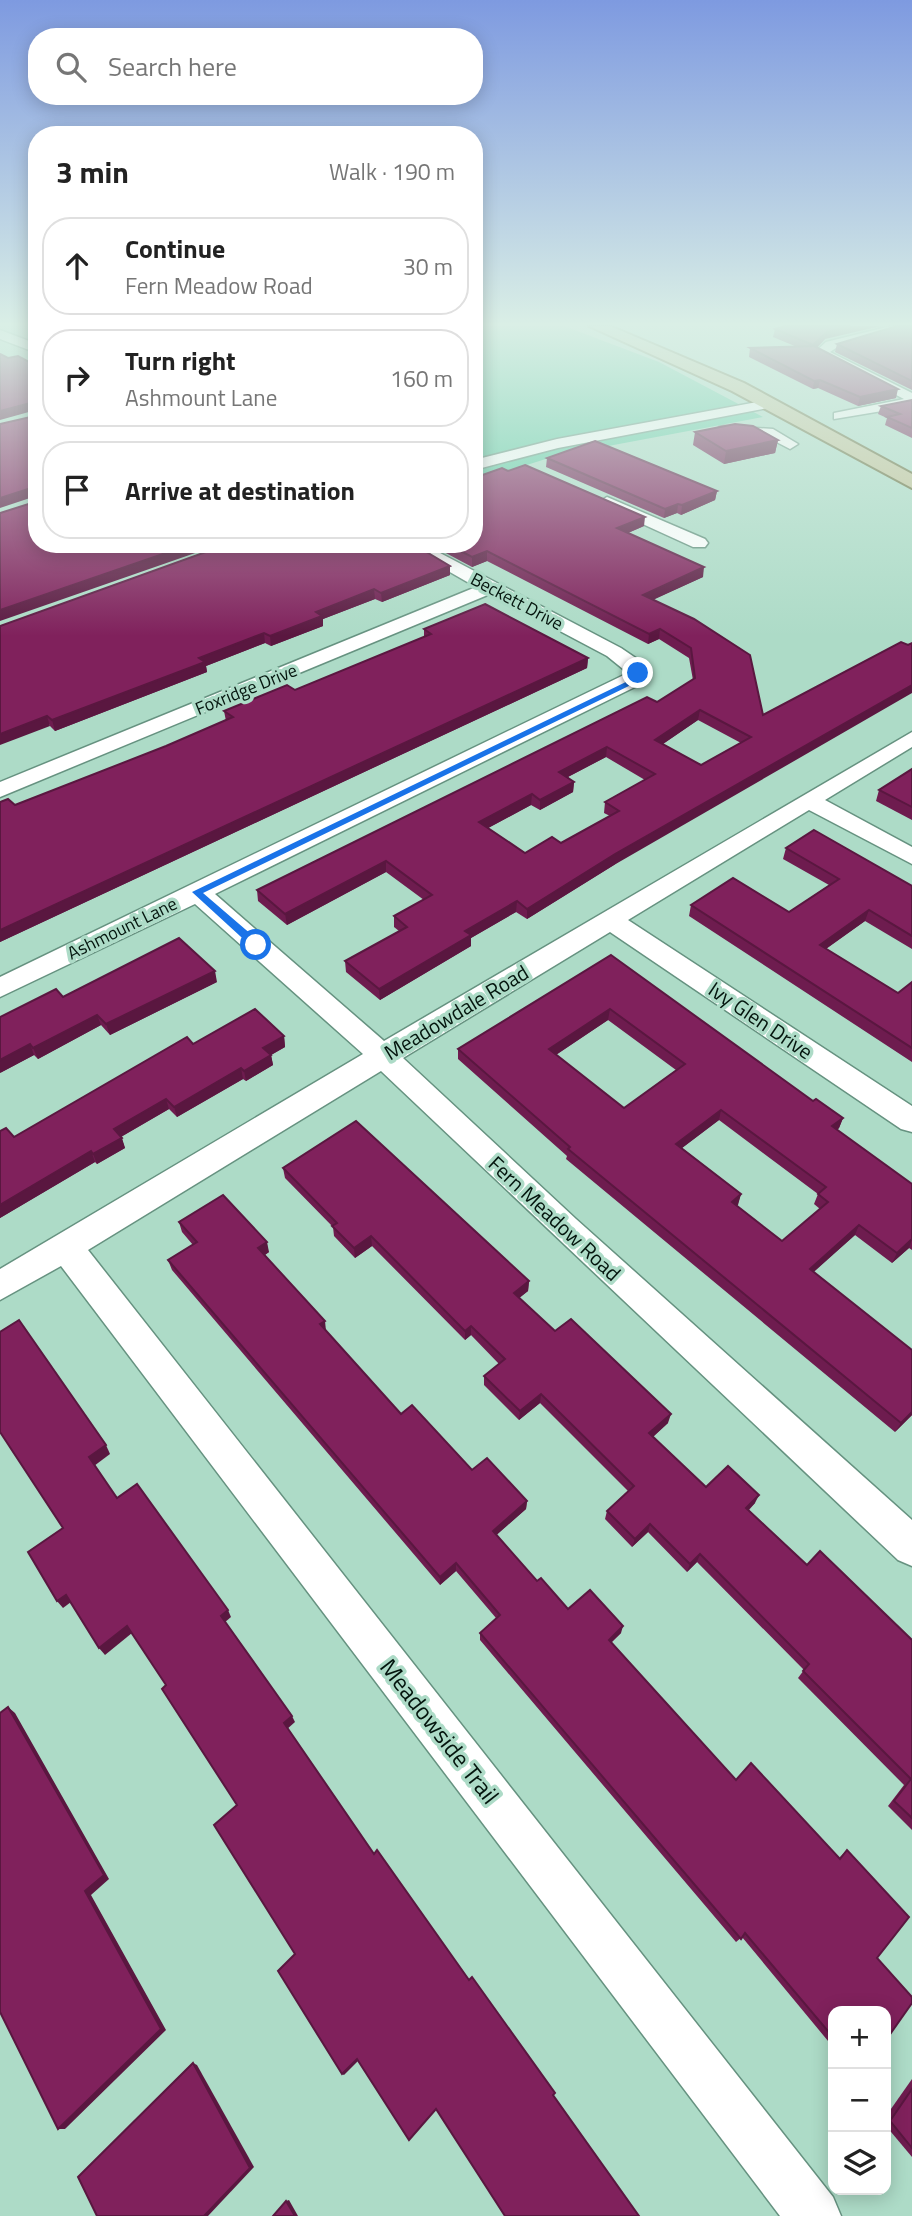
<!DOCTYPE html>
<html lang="en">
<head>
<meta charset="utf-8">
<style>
  body { margin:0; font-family:"Titillium Web",sans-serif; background:#f6f6f6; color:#222 }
  .controls { position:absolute; right:21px; bottom:21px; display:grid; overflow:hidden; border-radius:14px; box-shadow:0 4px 18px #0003 }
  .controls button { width:63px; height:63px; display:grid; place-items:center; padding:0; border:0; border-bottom:2px solid #e0e0e0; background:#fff; color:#222; font:35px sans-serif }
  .stop { position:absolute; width:21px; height:21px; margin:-16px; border:5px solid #1a73e8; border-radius:50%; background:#fff }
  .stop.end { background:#1a73e8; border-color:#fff; box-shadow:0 2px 7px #0008 }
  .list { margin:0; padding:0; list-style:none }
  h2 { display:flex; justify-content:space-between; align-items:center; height:91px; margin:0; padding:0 28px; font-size:30px }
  h2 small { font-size:23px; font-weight:400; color:#767676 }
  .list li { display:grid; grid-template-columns:46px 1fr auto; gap:21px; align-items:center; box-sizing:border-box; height:98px; margin:0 14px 14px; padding:0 14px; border:2px solid #e0e0e0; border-radius:28px }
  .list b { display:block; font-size:26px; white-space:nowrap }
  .list p { margin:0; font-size:23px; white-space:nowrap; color:#767676 }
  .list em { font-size:23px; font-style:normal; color:#767676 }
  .icon { flex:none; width:38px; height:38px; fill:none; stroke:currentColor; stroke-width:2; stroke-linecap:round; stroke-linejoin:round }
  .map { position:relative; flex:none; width:912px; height:2216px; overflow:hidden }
  .search { position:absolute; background:#fff; box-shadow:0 4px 18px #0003; left:28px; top:28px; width:455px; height:77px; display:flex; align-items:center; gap:18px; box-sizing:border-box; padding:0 24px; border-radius:28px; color:#767676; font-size:26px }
  .panel { position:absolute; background:#fff; box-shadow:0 4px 18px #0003; left:28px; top:126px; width:455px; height:427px; border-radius:28px }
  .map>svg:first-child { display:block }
  .green { fill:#5fcba4 }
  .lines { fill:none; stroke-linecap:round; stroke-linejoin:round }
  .minor-casing { stroke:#669280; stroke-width:3 }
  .major-casing { stroke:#656a3a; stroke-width:4 }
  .minor { fill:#fff; fill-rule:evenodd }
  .major { fill:#c2c197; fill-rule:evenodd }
  .wall { fill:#6e1c4f; fill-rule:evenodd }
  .shaded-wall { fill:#5a1740 }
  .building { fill:#80215c; stroke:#5a1740; stroke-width:2; fill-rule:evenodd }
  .route { fill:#1a73e8 }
  .labels { text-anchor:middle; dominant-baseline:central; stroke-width:7; stroke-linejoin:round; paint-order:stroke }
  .far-street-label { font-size:18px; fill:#04150e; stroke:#addbc7 }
  .street-label { font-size:21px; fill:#04150e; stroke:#addbc7 }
  .near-street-label { font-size:24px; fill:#04150e; stroke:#addbc7 }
</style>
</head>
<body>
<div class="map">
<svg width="912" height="2216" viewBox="0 0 912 2216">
  <rect width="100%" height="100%" fill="#addbc7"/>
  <polygon class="green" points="474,326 564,326 659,362 763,417 555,456 474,482"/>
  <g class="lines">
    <g class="minor-casing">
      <g id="minor">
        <polygon points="891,326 911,326 836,348 830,352 912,393 912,406 834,419 834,413 904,399 814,353 826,342"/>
        <polygon points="0,330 37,344 37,353 0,339"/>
        <polygon points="768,400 775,404 773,407 558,448 474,470 474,460 557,439"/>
        <polygon points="724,426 773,429 798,444 790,449 765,436 719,433 719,427"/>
        <polygon points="607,497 705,539 708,543 705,547 693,547 601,505 599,502"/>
        <polygon points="401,544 423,544 497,583 621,648 643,663 648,673 639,685 215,894 384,1041 912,732 912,747 825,800 912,847 912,864 809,810 628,920 912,1106 912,1132 901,1129 610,932 403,1058 576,1219 912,1520 912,1566 898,1560 381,1071 88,1250 833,2197 841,2216 780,2216 61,1266 0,1300 0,1269 363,1054 195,904 0,997 0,977 628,673 607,656 490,594 0,797 0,782 476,587"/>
      </g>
    </g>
    <g class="major-casing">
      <polygon id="major" points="589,326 610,326 744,383 912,474 912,488 732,391"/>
    </g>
    <use href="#minor" class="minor"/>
    <use href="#major" class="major"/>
  </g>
  <g class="wall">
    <polygon points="912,326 912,390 835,352 837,344"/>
    <polygon points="775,329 825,339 817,348 896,398 858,406 818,388 813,389 749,357 750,348 797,347 773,337"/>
    <polygon points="912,400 912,438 885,425 887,418 878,414 881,406"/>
    <polygon points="695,432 778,440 775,453 724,464 693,445"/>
    <polygon points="547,458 717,491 715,500 681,515 677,513 664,518 546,467"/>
    <path d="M644 526 628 533 703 577 654 599 763 715 901 642 614 865 527 919 516 912 471 938V946L380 1000 346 972 345 961 399 931 394 927V916L424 900 386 872 287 925 258 901 257 890 657 702 693 680 689 658 659 639 648 644 487 561 472 567 429 544H474ZM698 720 741 743 701 765 663 744ZM606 757 645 780 605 802 604 813 610 816 561 843 525 853 488 828 531 805 540 810 573 792 574 782 568 777Z"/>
    <polygon points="450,566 450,575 382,602 375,599 323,619 323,626 271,646 265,643 206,666 207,672 55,731 50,726 0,626"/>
    <polygon points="424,629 588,658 587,668 0,942 0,802 15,805 166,746 226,721 224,711 295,690 424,637"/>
    <polygon points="912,769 912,820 876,801 879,790"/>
    <polygon points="786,848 912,886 912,949 865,921 826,949 898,993 912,982 912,1062 689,916 691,905 789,912 829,885 783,859"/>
    <path d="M611 955 813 1101 843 1118 839 1128 837 1130 912 1184V1250L909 1248 892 1263 855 1235 813 1272 912 1415 895 1432 566 1159 567 1156 458 1059V1049ZM608 1020 676 1070 624 1108 556 1055ZM719 1120 818 1194 814 1204 820 1209 782 1241 737 1206 741 1194 682 1148Z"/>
    <polygon points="217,982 110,1035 101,1025 38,1059 34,1055 0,1073 63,997"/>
    <polygon points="284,1036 285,1047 271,1055 273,1065 246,1081 243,1079 177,1117 169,1109 121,1137 125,1148 97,1164 95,1162 0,1218 0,1131 14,1137 193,1044"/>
    <polygon points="283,1168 529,1281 528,1291 519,1298 555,1331 668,1423 653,1437 706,1487 755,1503 749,1510 807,1565 912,1640 912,1830 888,1806 904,1785 798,1678 804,1670 697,1562 687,1572 648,1532 632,1547 605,1519 607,1511 628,1491 540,1403 519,1420 484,1385 484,1376 499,1364 471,1335 465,1340 372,1246 355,1258 334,1236 333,1227 285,1178"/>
    <polygon points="179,1222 269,1252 265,1255 326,1331 401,1414 472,1470 527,1501 526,1509 496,1535 537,1581 568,1609 621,1633 611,1643 736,1780 839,1858 847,1850 833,2011 833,2047 742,1937 736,1942 480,1640 480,1633 496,1618 456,1571 440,1585 172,1270 168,1260 193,1245 182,1232"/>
    <polygon points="912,2079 912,2157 886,2126 886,2116"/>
  </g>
  <g class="shaded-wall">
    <polygon points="851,326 881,326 825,339 812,353 813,345 827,332"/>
    <polygon points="820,380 818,388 813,389 814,381"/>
    <polygon points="898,389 896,398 858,406 860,397"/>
    <polygon points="34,402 36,410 0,420 0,411"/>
    <polygon points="778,440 775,453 724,464 726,451"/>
    <polygon points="34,487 36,496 0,508 0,498"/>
    <polygon points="717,491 715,500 681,515 682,505"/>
    <polygon points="678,504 677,513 664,518 665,509"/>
    <polygon points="645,517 644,526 616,538 617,528"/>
    <polygon points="192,544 221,544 0,621 0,610"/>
    <polygon points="487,551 487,561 472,567 472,557"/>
    <polygon points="450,566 450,575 382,602 381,593"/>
    <polygon points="704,567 703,577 642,605 643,595"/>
    <polygon points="374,589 375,599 323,619 323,626 271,646 270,636 316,612"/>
    <polygon points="660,629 659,639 648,644 649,634"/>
    <polygon points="264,633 265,643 206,666 207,672 55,731 52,720 199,658"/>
    <polygon points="588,658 587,668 0,942 0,930"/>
    <polygon points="912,685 912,693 614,865 527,919 527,909 615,854"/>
    <polygon points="700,710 698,720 654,750 655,740"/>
    <polygon points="47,716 50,726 0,745 0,734"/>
    <polygon points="607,747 606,757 558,782 559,772"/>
    <polygon points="574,782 573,792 540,810 540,800"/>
    <polygon points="532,794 531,805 479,833 479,822"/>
    <polygon points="386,861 386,872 287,925 285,914"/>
    <polygon points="517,901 516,912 471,938 471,946 380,1000 379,989 465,931"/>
    <polygon points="869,910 865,921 817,955 820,945"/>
    <polygon points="215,971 217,982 110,1035 106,1024"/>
    <polygon points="610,1009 608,1020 548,1060 549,1049"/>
    <polygon points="97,1015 101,1025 38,1059 33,1048"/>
    <polygon points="284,1036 285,1047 271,1055 273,1065 246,1081 244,1071 263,1048"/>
    <polygon points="30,1044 34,1055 0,1073 0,1060"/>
    <polygon points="241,1068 243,1079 177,1117 174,1107"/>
    <polygon points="166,1099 169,1109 117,1139 114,1129"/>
    <polygon points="721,1110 719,1120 674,1154 676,1144"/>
    <polygon points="843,1118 839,1128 828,1137 832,1126"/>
    <polygon points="122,1138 125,1148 97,1164 93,1154"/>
    <polygon points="91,1151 95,1162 0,1218 0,1205"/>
    <polygon points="741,1194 738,1205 729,1212 732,1202"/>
    <polygon points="859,1225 855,1235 806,1279 810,1269"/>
    <polygon points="371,1236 372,1246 355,1258 354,1248"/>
    <polygon points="912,1239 909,1248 892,1263 897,1253"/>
    <polygon points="267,1242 269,1252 260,1258 258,1248"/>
    <polygon points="529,1281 528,1291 513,1303 514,1293"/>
    <polygon points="325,1321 326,1331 320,1324"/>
    <polygon points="471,1326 471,1335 465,1340 465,1331"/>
    <polygon points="541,1394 540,1403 519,1420 520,1411"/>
    <polygon points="912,1412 912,1415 895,1432 901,1423"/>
    <polygon points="671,1414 668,1423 647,1442 649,1433"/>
    <polygon points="106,1445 110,1454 94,1466 89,1457"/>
    <polygon points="759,1495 755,1503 742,1516 746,1508"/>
    <polygon points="527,1501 526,1509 492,1539 493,1531"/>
    <polygon points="650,1524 648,1532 632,1547 635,1539"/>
    <polygon points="700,1554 697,1562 687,1572 690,1564"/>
    <polygon points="456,1563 456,1571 440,1585 440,1577"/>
    <polygon points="66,1595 71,1602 63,1608 57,1601"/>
    <polygon points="228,1610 231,1617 224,1623 221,1616"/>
    <polygon points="127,1626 132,1633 105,1655 99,1648"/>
    <polygon points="623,1626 621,1633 606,1647 609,1640"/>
    <polygon points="8,1707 15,1713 109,1879 91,1895 166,2030 65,2129 58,2129 85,1891"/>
    <polygon points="292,1716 295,1722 286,1730 284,1723"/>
    <polygon points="357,2059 359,2060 344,2075 342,2074"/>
    <polygon points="193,2063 197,2065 254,2167 208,2216 204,2216"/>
    <polygon points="289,2200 298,2216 295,2216 286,2201"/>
  </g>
  <g class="building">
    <polygon points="785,326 851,326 827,332 813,345 775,329"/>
    <polygon points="897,326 912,326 912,381 837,344"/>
    <polygon points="814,346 898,389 860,397 820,380 814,381 750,348"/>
    <polygon points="0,354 8,358 18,356 37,366 37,404 34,402 0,411"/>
    <polygon points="912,400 912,428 887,417 900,414 881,406"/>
    <polygon points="37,409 37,489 34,487 0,498 0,424 35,416"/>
    <polygon points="735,424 753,426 778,440 726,451 695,432"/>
    <polygon points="595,441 717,491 682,505 678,504 665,509 547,458"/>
    <path d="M525 465 645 517 617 528 704 567 643 595 694 619 750 655 763 715 901 642 908 645 912 643V685L615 854 527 909 517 901 465 931 471 935 379 989 345 961 407 927 394 916 432 895 386 861 285 914 257 890 647 697 657 702 695 678 691 648 660 629 649 634 487 551 472 557 447 544H474V478L502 468 508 471ZM700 710 751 737 701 765 655 740ZM607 747 655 774 605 802 619 811 561 843 552 837 525 853 479 822 532 794 540 800 574 782 559 772Z"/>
    <polygon points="37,493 37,544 192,544 0,610 0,513 35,502"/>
    <polygon points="228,544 413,544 450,566 381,593 374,589 316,612 322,616 270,636 264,633 199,658 205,662 52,720 47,716 0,734 0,626"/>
    <polygon points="485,604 588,658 0,930 0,802 8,799 15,805 166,746 233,717 224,711 287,685 295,690 431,634 424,629"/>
    <polygon points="912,769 912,807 879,790"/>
    <polygon points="814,830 912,886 912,936 869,910 820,945 898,993 912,982 912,1048 691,905 733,878 789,912 839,879 786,848"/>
    <polygon points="179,938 215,971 106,1024 97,1015 33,1048 30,1044 0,1060 0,1017 56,989 63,997"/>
    <path d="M611 955 813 1101 816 1099 843 1118 832 1126 912 1184V1239L897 1253 859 1225 810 1269 912 1350V1412L901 1423 568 1149 570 1147 458 1049ZM610 1009 685 1064 624 1108 549 1049ZM721 1110 826 1187 818 1194 828 1202 782 1241 732 1202 741 1194 676 1144Z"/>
    <polygon points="255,1009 284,1036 263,1048 271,1055 244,1071 241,1068 174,1107 166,1099 114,1129 122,1138 93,1154 91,1151 0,1205 0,1131 6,1128 14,1137 187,1037 193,1044"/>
    <polygon points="356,1121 529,1281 514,1293 555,1331 571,1319 671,1414 649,1433 706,1487 728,1466 759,1495 746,1508 807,1565 820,1551 912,1640 912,1818 894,1801 911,1779 803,1671 809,1664 700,1554 690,1564 650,1524 635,1539 607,1511 634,1486 541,1394 520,1411 484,1376 505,1359 471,1326 465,1331 371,1236 354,1248 332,1226 337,1223 283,1168"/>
    <polygon points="223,1195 267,1242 258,1248 325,1321 320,1324 401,1414 412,1405 472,1470 487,1458 527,1501 493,1531 537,1581 541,1578 568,1609 590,1590 623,1626 609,1640 736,1780 751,1763 840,1859 847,1850 909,1917 877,1958 912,1997 912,2003 886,2040 886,2011 833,2011 833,2037 745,1933 741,1939 480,1633 500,1615 456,1563 440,1577 168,1260 197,1242 179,1222"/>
    <polygon points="19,1320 106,1445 89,1457 117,1498 137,1484 228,1610 221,1616 292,1716 284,1723 374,1854 377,1850 469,1980 472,1977 555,2093 553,2095 639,2216 505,2216 436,2109 409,2140 357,2059 342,2074 278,1971 295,1954 214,1825 237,1805 162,1689 166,1685 127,1626 99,1648 66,1595 57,1601 28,1552 63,1528 0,1432 0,1332"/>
    <polygon points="8,1707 104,1875 85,1891 161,2029 58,2129 0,2012 0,1713"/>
    <polygon points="193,2063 250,2168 204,2216 97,2216 78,2177"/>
    <polygon points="912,2089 912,2148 890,2121"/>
    <polygon points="286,2201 295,2216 273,2216"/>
  </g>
  <linearGradient id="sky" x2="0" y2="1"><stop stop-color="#7e9ae0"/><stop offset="0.51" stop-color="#daefe6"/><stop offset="1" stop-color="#daefe6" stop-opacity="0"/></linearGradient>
  <rect width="912" height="636" fill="url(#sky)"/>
  <polygon class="route" points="636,672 642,673 635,683 203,893 260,942 260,947 252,947 192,892 630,680"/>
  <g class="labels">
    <g class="far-street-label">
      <text transform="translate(517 601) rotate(28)">Beckett Drive</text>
      <text transform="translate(246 689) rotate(-22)">Foxridge Drive</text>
      <text transform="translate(122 928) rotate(-26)">Ashmount Lane</text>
    </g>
    <g class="street-label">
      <text transform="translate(456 1012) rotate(-31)">Meadowdale Road</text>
      <text transform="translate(761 1020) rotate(34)">Ivy Glen Drive</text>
      <text transform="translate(555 1218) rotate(43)">Fern Meadow Road</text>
    </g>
    <g class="near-street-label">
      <text transform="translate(440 1731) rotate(52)">Meadowside Trail</text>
    </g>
  </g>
</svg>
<div class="controls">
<button>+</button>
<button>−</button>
<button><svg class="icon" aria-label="layers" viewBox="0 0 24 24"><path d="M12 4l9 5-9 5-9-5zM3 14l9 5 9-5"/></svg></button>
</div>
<div class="stop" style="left:256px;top:945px"></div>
<div class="stop end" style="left:638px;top:673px"></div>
<div class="search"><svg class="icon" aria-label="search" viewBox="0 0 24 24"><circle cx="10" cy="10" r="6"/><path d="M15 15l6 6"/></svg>Search here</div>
<section class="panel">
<h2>3 min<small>Walk · 190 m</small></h2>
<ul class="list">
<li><svg class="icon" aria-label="ahead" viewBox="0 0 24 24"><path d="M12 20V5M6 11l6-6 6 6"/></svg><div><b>Continue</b><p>Fern Meadow Road</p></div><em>30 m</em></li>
<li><svg class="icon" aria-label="right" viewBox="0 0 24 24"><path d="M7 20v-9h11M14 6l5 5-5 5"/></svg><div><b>Turn right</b><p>Ashmount Lane</p></div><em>160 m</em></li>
<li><svg class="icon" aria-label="arrive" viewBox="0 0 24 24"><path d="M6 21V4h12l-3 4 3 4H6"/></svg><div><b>Arrive at destination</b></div></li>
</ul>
</section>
</div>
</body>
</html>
